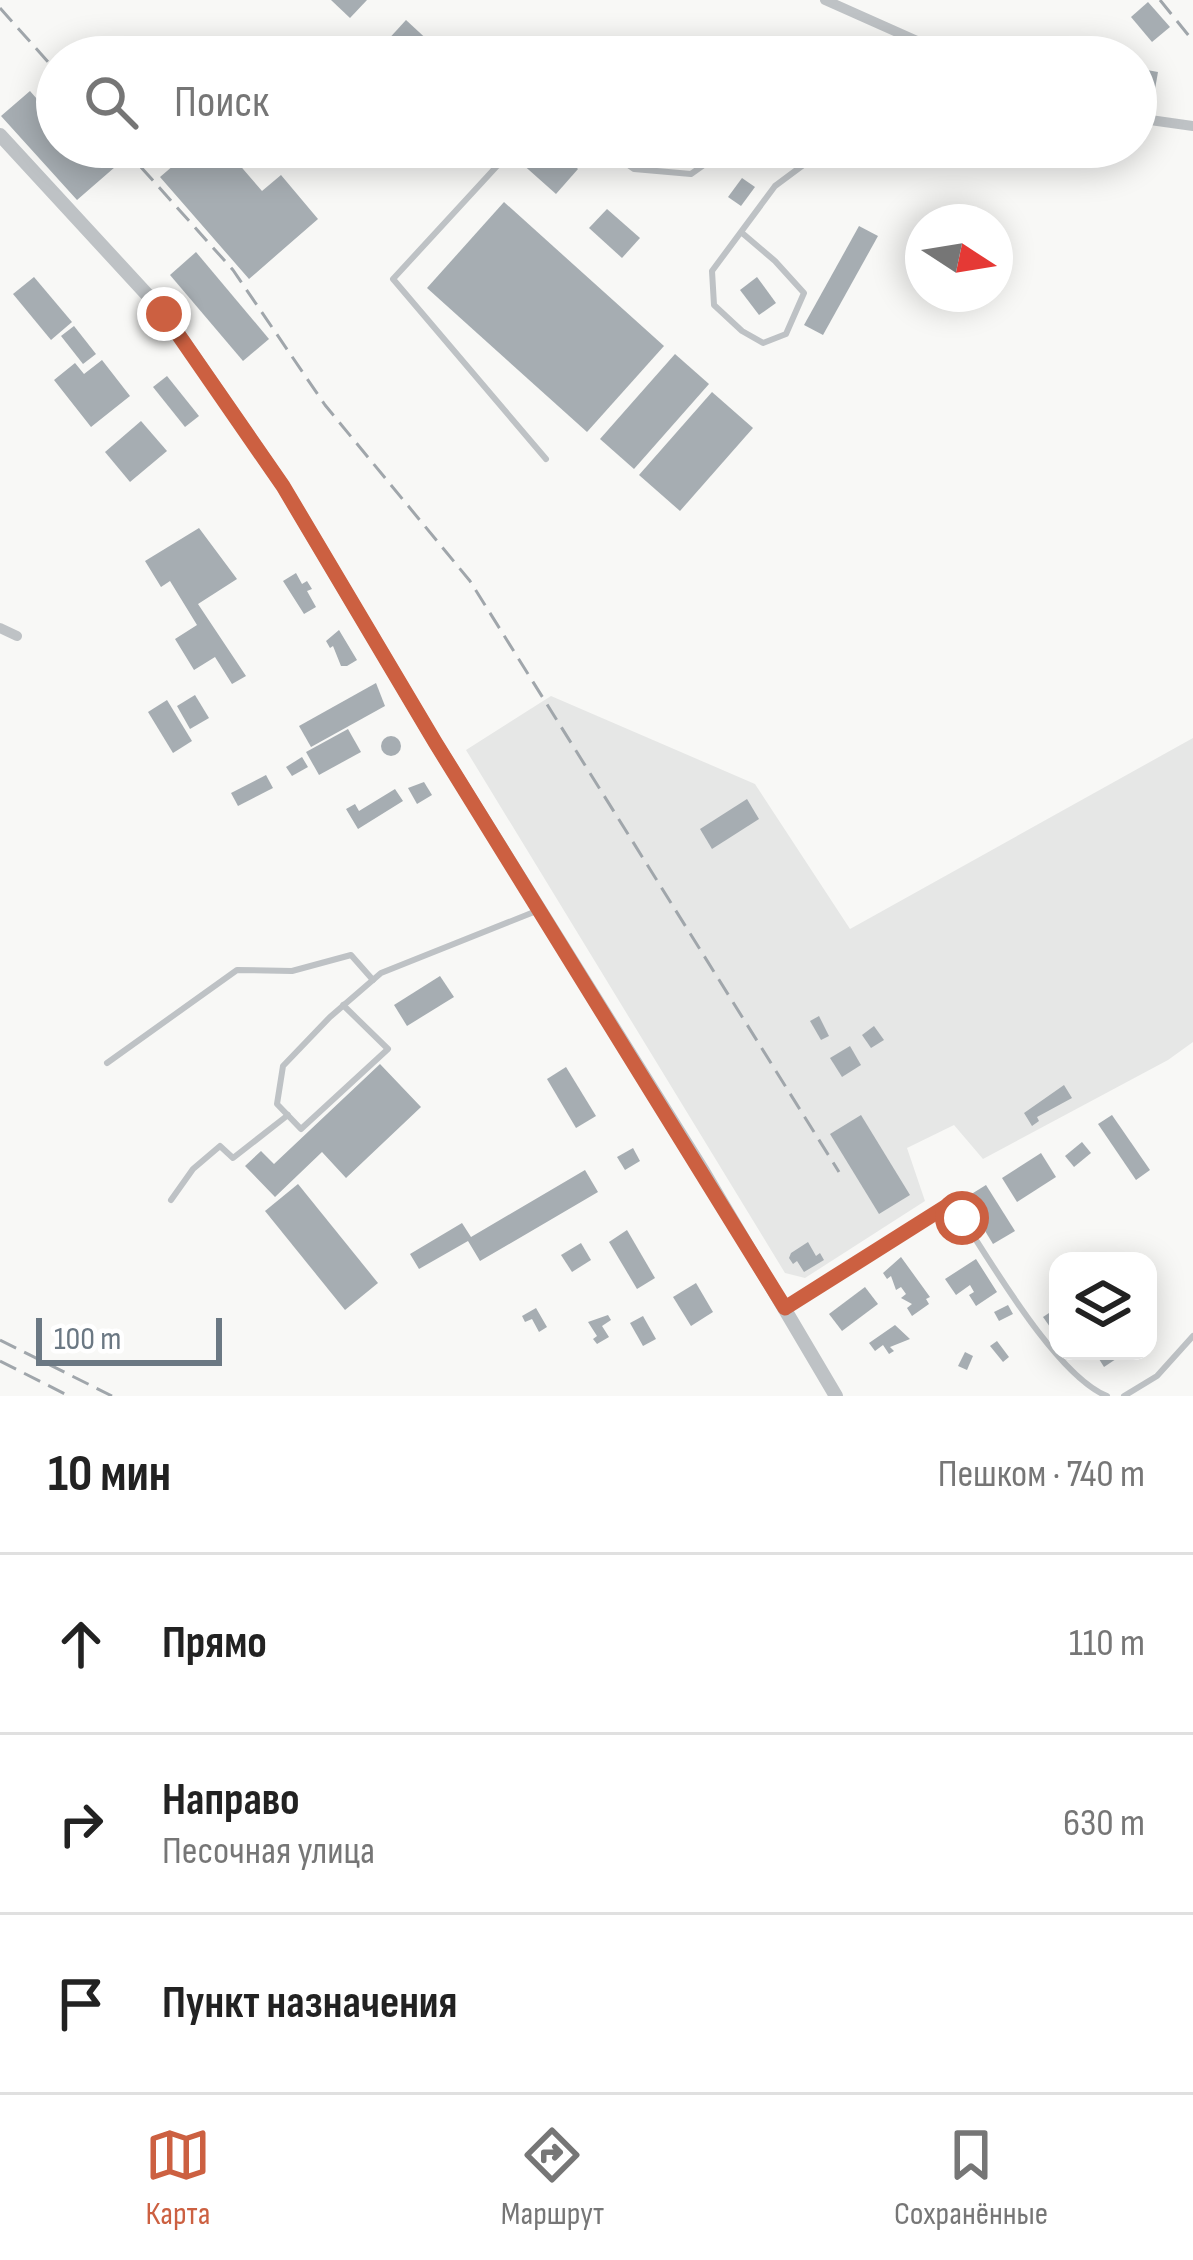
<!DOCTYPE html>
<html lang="ru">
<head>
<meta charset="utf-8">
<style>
  body { margin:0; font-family:"Sofia Sans Condensed",sans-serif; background:#f2f2f2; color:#222 }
  .controls { position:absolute; right:36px; bottom:36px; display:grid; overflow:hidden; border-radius:24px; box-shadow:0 6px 30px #0003 }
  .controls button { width:108px; height:108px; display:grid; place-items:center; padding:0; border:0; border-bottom:3px solid #e0e0e0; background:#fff; color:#222; font:60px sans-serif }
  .compass { position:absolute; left:905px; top:204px; width:108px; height:108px; border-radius:50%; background:#fff; box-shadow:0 6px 30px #0003; rotate:102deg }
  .scale { position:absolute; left:36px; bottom:30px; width:186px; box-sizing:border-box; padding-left:12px; border:6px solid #6b7883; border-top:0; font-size:33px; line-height:42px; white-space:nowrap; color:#6b7883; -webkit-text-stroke:9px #fff; paint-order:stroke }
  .stop { position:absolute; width:36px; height:36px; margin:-27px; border:9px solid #cc6041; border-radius:50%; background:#fff }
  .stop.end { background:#cc6041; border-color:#fff; box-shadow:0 3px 12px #0008 }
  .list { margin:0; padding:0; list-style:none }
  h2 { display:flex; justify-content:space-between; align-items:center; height:156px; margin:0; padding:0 48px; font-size:51px }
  h2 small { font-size:39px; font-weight:400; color:#767676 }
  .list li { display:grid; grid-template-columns:78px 1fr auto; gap:36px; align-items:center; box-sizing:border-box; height:180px; padding:0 48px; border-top:3px solid #e0e0e0 }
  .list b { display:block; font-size:45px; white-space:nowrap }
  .list p { margin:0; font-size:39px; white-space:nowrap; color:#767676 }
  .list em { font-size:39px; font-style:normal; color:#767676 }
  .icon { flex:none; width:66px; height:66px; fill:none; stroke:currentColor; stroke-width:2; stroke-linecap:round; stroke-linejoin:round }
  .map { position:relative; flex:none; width:1193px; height:1396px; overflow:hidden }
  .search { position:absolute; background:#fff; box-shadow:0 6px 30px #0003; left:36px; right:36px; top:36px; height:132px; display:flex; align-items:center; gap:30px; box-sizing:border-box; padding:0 42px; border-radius:66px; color:#767676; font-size:45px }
  .sheet { height:696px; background:#fff }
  nav { display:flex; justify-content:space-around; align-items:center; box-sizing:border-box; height:168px; border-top:3px solid #e0e0e0; background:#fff; font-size:33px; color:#767676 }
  nav a { display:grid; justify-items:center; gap:6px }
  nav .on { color:#cc6041 }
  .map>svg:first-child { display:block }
  .built { fill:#e6e7e6 }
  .building { fill:#a6adb2 }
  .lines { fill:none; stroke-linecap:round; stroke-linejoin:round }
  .service { stroke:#bec2c5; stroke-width:6 }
  .minor { stroke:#bec2c5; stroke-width:10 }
  .tertiary { stroke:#bec2c5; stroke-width:14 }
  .rail { stroke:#a0a6ab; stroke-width:3; stroke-dasharray:18 9; stroke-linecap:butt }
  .route { stroke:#cc6041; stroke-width:15 }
</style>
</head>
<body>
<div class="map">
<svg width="1193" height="1396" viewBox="0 0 1193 1396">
  <rect width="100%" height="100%" fill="#f8f8f6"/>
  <polygon class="built" points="551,696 755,784 850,929 1193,738 1193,1042 1168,1060 983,1159 954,1125 907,1148 925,1201 805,1278 785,1273 466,750"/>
  <g class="building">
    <polygon points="331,0 367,0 350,18"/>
    <polygon points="1148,2 1170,27 1152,42 1131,17"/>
    <polygon points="406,20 446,57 401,57 385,43"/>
    <polygon points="1136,68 1158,72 1154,95 1136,92"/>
    <polygon points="30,91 57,122 57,147 97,147 115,167 77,200 1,116"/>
    <polygon points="195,147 224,147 262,191 281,175 318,219 249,279 160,177"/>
    <polygon points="533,147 554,147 578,169 556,194 520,162"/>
    <polygon points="742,178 755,187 741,206 728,197"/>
    <polygon points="504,202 664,346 587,432 427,288"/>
    <polygon points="607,209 640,238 622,258 589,228"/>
    <polygon points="859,226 878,236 823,335 804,325"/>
    <polygon points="196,252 269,339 243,361 170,275"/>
    <polygon points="34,277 72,322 51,340 13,294"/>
    <polygon points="757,277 776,303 759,315 740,290"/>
    <polygon points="74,326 96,354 83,364 61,336"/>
    <polygon points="675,354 709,384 634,469 600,439"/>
    <polygon points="102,360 130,396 91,427 54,380 75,363 84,374"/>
    <polygon points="167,376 199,416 185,427 153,387"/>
    <polygon points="712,392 753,428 680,511 639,475"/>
    <polygon points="141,421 167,451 130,482 105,452"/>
    <polygon points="199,528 237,579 198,604 246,676 232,684 215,657 194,670 175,639 197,625 170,581 161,587 145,561"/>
    <polygon points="296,573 302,584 307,581 312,589 307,591 316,607 304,614 283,581"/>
    <polygon points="339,630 357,660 347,666 341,666 333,646 330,648 326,641"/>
    <polygon points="376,683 385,706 311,747 299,726"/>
    <polygon points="195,695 209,718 190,729 177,706"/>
    <polygon points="167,700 192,741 173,753 148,712"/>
    <polygon points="348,729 361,752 319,775 306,752"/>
    <circle cx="391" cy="746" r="10"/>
    <polygon points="302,757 308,767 292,776 286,767"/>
    <polygon points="266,775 273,788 238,806 231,793"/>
    <polygon points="424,782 432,795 417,804 408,788"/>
    <polygon points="395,789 403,801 358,829 346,809 355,804 359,811"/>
    <polygon points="747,799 759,819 712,849 700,829"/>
    <polygon points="440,976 454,997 407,1026 394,1005"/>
    <polygon points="819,1016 829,1036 821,1040 810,1021"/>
    <polygon points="874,1026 884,1040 871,1048 862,1035"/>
    <polygon points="850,1046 861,1065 842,1077 830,1058"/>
    <polygon points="380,1064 421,1107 346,1178 322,1152 275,1197 245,1166 261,1151 274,1164"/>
    <polygon points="566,1067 596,1116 576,1128 547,1079"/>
    <polygon points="1064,1085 1072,1098 1037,1117 1039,1121 1032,1126 1024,1113"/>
    <polygon points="861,1115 910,1195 879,1214 830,1134"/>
    <polygon points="1112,1115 1150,1170 1136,1180 1098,1124"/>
    <polygon points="1082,1142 1091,1153 1074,1167 1065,1156"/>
    <polygon points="633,1148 640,1161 625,1170 617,1157"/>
    <polygon points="1041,1153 1056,1177 1017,1202 1002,1178"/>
    <polygon points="585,1170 598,1192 480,1261 468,1241 419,1269 410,1254 462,1223 471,1237"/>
    <polygon points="298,1184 378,1283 345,1310 265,1211"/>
    <polygon points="986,1185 1015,1231 993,1244 965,1198"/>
    <polygon points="627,1230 655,1278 637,1289 609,1242"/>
    <polygon points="808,1242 816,1256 820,1253 824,1260 804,1272 797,1261 793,1264 789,1258 791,1253"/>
    <polygon points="581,1243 591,1260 572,1272 561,1255"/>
    <polygon points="901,1257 930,1297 926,1299 929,1304 912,1316 907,1308 912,1304 901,1298 906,1294 901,1287 896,1290 891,1276 887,1279 883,1273"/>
    <polygon points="976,1259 997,1292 976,1306 969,1295 974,1292 970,1285 956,1295 945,1279"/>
    <polygon points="696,1283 713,1312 691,1326 673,1297"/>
    <polygon points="865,1287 878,1304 842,1331 829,1314"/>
    <polygon points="1008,1305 1013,1314 999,1321 994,1312"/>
    <polygon points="1058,1307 1058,1332 1055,1334 1043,1317"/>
    <polygon points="536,1308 547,1327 539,1332 532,1319 525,1322 522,1316"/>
    <polygon points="608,1315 611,1320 602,1326 609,1337 597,1344 593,1339 597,1336 588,1322"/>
    <polygon points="643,1316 656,1339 643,1346 630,1323"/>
    <polygon points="895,1325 910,1339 890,1347 894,1351 889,1354 883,1345 875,1351 869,1343"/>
    <polygon points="997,1341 1009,1357 1003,1362 990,1346"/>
    <polygon points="1111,1351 1128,1351 1104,1367 1099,1359"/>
    <polygon points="965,1352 973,1356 967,1370 958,1366"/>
  </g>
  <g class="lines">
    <g class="service">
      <polyline points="522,147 497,166 393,279 546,459"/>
      <polyline points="603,147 634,169 691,174 729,147"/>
      <polyline points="795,147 814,157 877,147"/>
      <polyline points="741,232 775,261 804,293 786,334 763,343 742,331 714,305 712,271 775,186 814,157"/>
      <polyline points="343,1005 388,1049 301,1129 277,1104 283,1066 330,1017 381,973 539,910"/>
      <polyline points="107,1063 237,970 292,971 351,955 373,980"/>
      <polyline points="171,1200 193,1169 220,1146 233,1158 288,1115"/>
      <path d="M786 1307 929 1216C943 1208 951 1204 962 1218 992 1264 1057 1376 1107 1396"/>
      <polyline points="1124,1396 1157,1376 1193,1336"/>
    </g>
    <g class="minor">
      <polyline points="825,0 953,57"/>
      <polyline points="1136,118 1193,126"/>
      <polyline points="0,628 17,636"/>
    </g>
    <polyline class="tertiary" points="0,135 164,313 283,486 435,742 703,1171 836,1396"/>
    <g class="rail">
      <polyline points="1160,0 1193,41"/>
      <polyline points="0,8 57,72"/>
      <polyline points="123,147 233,270 325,405 470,581 839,1172"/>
      <polyline points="158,147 174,165"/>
      <polyline points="0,1340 112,1396"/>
      <polyline points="0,1361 69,1396"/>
    </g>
  </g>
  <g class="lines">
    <polyline class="route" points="164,314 283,486 435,742 785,1308 945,1207 962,1218"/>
  </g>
</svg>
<div class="controls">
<button><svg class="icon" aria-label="layers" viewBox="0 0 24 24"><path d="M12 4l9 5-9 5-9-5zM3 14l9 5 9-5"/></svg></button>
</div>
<svg class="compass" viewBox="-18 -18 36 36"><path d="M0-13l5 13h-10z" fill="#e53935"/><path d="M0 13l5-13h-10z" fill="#767676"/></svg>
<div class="scale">100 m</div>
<div class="stop" style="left:962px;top:1218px"></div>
<div class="stop end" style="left:164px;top:314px"></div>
<div class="search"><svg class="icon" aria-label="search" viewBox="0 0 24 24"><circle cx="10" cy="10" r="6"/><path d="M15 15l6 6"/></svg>Поиск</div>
</div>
<section class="sheet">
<h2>10 мин<small>Пешком · 740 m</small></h2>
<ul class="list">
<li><svg class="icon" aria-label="ahead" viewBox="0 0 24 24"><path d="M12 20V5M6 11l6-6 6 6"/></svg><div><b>Прямо</b></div><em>110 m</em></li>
<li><svg class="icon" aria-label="right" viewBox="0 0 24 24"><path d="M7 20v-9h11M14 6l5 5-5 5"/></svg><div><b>Направо</b><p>Песочная улица</p></div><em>630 m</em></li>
<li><svg class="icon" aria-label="arrive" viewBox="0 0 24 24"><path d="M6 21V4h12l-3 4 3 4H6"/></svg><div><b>Пункт назначения</b></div></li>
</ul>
</section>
<nav>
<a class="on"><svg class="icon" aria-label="map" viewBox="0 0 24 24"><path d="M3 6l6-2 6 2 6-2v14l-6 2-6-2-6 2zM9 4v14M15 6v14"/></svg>Карта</a>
<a><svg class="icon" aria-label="directions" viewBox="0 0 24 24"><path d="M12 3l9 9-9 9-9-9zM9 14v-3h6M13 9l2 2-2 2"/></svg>Маршрут</a>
<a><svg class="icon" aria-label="saved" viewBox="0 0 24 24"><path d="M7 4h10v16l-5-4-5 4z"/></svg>Сохранённые</a>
</nav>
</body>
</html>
